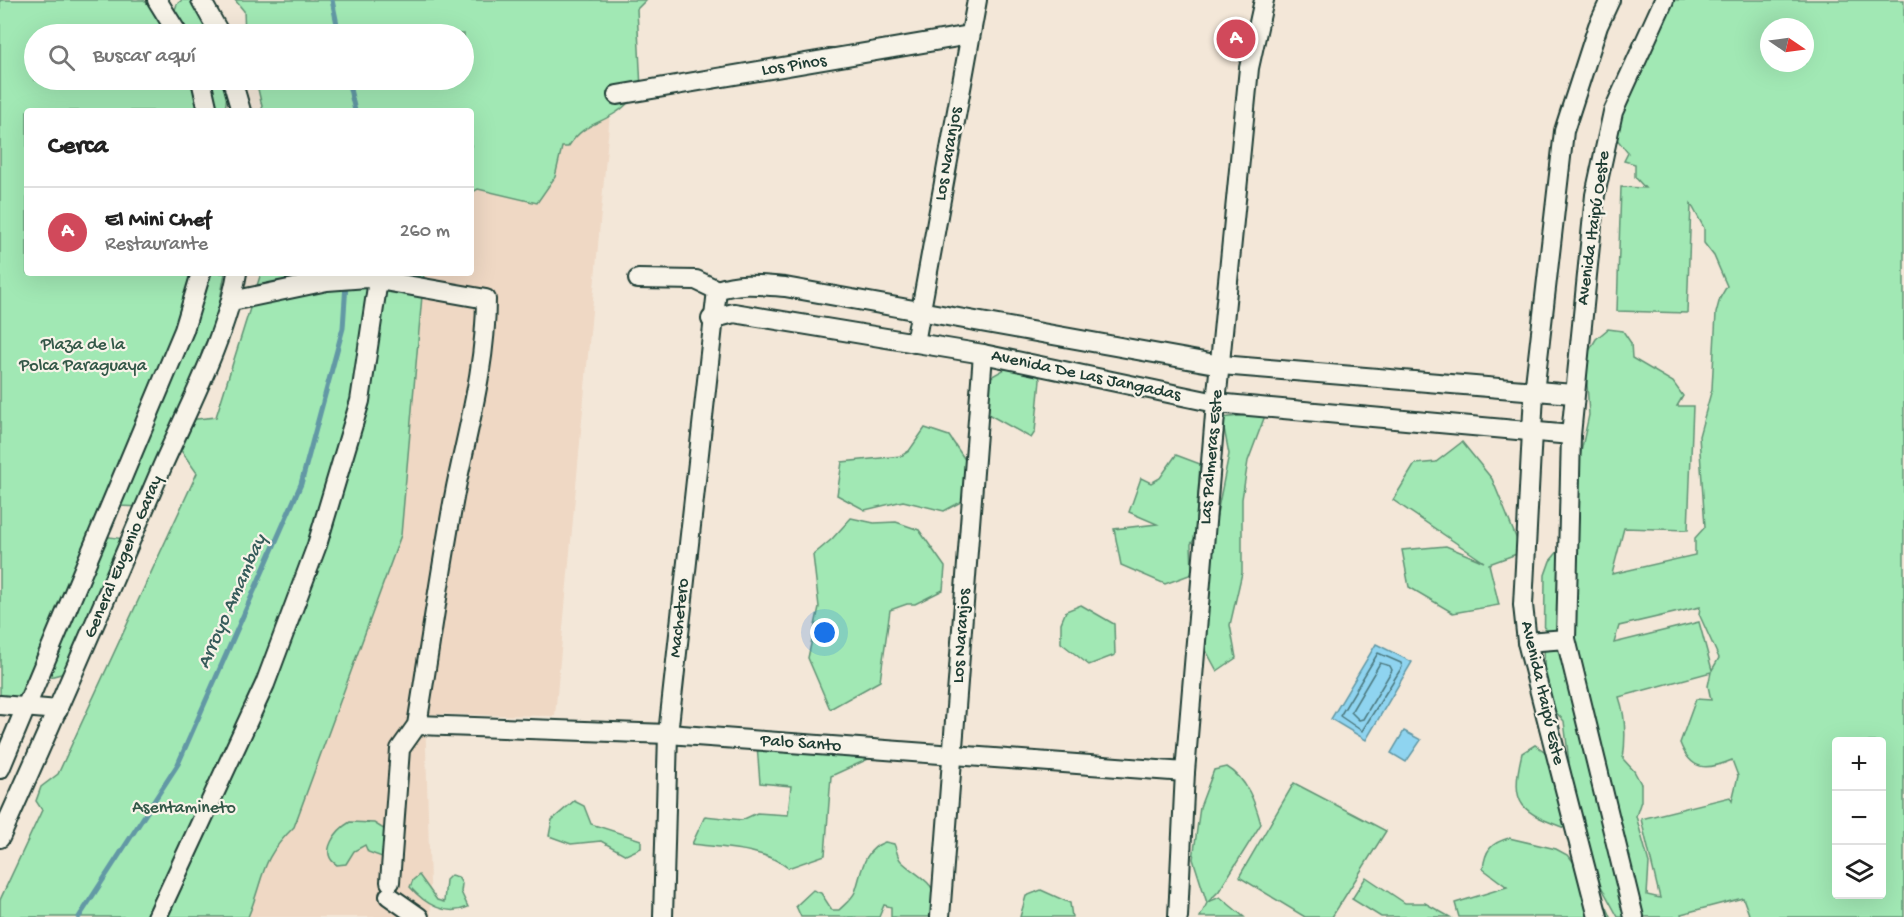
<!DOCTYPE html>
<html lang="es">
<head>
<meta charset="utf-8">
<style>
  body { margin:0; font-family:"Gochi Hand",sans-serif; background:#f6f6f6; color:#222 }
  .controls { position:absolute; right:18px; bottom:18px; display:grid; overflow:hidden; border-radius:6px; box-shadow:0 6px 24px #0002 }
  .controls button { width:54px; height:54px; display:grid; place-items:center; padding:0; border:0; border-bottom:2px solid #e0e0e0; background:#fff; color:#222; font:30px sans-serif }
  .compass { position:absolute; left:1760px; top:18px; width:54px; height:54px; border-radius:50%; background:#fff; box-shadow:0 6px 24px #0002; rotate:103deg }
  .you { position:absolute; left:825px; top:633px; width:21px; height:21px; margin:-15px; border:4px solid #fff; border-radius:50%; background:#1a73e8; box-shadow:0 0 0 9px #1a73e833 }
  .badge { display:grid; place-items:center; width:39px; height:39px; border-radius:50%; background:#d1495b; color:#fff; font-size:20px; font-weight:700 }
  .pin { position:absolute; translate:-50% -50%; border:3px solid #fff; box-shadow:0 2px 6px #0006 }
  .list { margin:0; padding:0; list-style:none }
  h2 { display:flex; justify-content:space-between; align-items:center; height:78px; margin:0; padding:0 24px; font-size:26px }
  h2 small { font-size:20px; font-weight:400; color:#767676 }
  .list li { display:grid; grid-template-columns:39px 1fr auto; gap:18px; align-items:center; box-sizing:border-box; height:90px; padding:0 24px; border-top:2px solid #e0e0e0 }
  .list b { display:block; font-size:22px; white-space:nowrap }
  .list p { margin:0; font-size:20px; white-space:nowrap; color:#767676 }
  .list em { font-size:20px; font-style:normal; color:#767676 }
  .icon { flex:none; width:33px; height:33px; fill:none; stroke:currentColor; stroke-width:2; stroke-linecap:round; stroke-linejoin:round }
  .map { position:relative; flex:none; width:1904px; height:917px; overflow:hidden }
  .search { position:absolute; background:#fff; box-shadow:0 6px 24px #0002; left:24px; top:24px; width:450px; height:66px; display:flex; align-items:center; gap:15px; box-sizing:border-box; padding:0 21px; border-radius:33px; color:#767676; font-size:22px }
  .panel { position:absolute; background:#fff; box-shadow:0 6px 24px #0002; left:24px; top:108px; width:450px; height:168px; border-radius:6px }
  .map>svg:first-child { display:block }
  .built { fill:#efd8c4 }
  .green { fill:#a1e8b4; stroke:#609274; stroke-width:1.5; fill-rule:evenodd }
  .water { fill:#8fd4f0; stroke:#6298a5; stroke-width:1.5 }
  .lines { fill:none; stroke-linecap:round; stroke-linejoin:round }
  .shore { stroke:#4c797f; stroke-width:1.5 }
  .stream { stroke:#6298a5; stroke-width:5 }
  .minor-casing { stroke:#1f3d34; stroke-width:22 }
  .minor { stroke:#f7f3e8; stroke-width:18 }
  .labels { text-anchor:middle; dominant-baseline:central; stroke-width:4.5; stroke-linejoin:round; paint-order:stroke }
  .street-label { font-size:18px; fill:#1f3d34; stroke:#f7f3e8 }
  .park-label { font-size:18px; fill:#325747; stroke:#f7f3e8 }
  .water-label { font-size:20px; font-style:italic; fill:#355b5a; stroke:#f7f3e8 }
</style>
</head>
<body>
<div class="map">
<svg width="1904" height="917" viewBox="0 0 1904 917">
  <rect width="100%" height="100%" fill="#f3e7d8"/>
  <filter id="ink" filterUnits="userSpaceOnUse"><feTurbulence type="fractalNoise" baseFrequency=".0167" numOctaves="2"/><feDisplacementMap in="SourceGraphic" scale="12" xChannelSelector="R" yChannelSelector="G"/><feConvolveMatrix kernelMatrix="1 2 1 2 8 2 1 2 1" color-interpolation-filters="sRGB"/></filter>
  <g filter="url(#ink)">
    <polygon class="built" points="610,114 555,716 425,714 431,917 178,917 408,273 471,273 471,135"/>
    <g class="green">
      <polygon points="0,0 144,0 177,34 34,34 34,80 190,80 200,111 27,111 27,273 225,273 216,322 203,348 181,423 147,507 116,506 102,536 132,540 74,666 61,674 46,678 27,698 0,696"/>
      <polygon points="182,0 207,0 217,34 180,34 172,18 177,4"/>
      <path d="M235 0H646L637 9 641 89C634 96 626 107 617 112 596 126 584 123 568 147H562L555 177 537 203 478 189 471 193V111H263L256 80H464V34H245L244 11Z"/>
      <path d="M1662 0H1904V917H1750L1743 898 1681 914 1682 917H1618L1570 830C1521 812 1509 807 1522 753L1535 745 1547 753 1556 767 1569 762 1564 721 1553 709 1544 681 1545 575 1550 561 1560 549 1589 415 1586 368 1589 351 1596 339 1608 329 1623 331 1631 343 1632 358 1673 382 1683 396 1677 406H1693L1688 530 1624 528 1612 574 1695 555V538L1705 527 1699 436 1712 389 1716 313 1720 298 1727 286 1714 256 1704 243V228L1691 204 1687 313 1617 311 1621 187 1645 188 1635 177V164L1624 161 1628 153 1616 138 1611 93 1617 80 1631 72ZM1769 27H1805V63H1769ZM1700 607 1699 614 1719 658 1712 670 1699 622 1614 643 1619 626ZM1711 672 1708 686 1711 700 1696 699 1680 743C1691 771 1706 771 1732 760L1738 776 1732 801 1730 797 1641 819 1660 898 1647 895 1649 863 1636 816 1641 801V784L1634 771 1623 759C1626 738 1626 717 1619 697ZM1836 742H1882V894H1836Z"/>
      <polygon points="203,80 224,80 227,94 225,111 207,111"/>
      <path d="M261 273H424L401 535 294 827C259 861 265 876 248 917H0V900L42 810 36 801 41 787 58 774 197 473 180 449 187 420 216 417Z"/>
      <polygon points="1012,365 1037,365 1040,380 1035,432 1031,438 979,409 981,373 991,377"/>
      <polygon points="1266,413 1248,461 1242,499 1242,573 1230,625 1236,658 1217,671 1201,641 1200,598 1229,454 1222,418"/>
      <polygon points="925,428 949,436 974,473 972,496 944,511 903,501 865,510 837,495 842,462 901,456 909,451"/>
      <polygon points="1462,442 1492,479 1522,552 1489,564 1499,605 1453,613 1409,587 1402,550 1446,546 1484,562 1393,500 1415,464 1436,462"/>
      <polygon points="1176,455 1200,464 1195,538 1191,544 1192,574 1165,584 1121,565 1114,529 1157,524 1129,512 1141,478 1151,483 1160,478"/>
      <polygon points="851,518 874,523 896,522 919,530 945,567 943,590 915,604 907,604 890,610 880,681 830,709 808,658 819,607 813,555 832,539"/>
      <polygon points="1081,605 1114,624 1115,655 1089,665 1061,643 1061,623 1066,611"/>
      <path d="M757 745 875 756 831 776 825 855 788 868C764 848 723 848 692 844L705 816 742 820 757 813 788 815 791 786 760 783Z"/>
      <path d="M1227 767C1247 779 1255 802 1261 824L1219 891 1208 902 1220 897 1244 917H1200L1207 903 1193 859 1200 807 1214 770Z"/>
      <polygon points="1294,783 1386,831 1332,917 1305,917 1239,877"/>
      <polygon points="574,801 584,806 591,824 641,840 641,848 626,855 601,841 571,844 549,836 552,820"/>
      <path d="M350 822 374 823 387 831 390 854 382 857 368 852 365 845 354 851 346 864 337 865C318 853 336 830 350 822Z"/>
      <path d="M1509 838 1556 849 1569 856 1607 908 1611 917H1459L1455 903 1507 887 1483 869C1485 850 1491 843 1509 838Z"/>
      <path d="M885 842 894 844C897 850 897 857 901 861 920 880 946 883 929 917H891V907L884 905 879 917H801L796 906 813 890 821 893 832 910H839C845 904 852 899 855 892 862 873 862 850 885 842Z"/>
      <path d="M419 875 437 900 444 902 446 880 451 875 458 877 462 884 461 892 468 907C446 917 425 904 410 887L413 880Z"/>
      <polygon points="1366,877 1405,903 1425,903 1450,917 1381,917 1352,899"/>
      <polygon points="1041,890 1070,903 1072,917 1020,917 1026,896"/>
    </g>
    <g class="water">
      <polygon points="1376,644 1412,662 1366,740 1331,719"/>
      <polygon points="1404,731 1421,740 1406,762 1391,753"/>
    </g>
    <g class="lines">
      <g class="shore">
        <polygon points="1378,653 1401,663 1402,667 1362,731 1340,716"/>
        <polygon points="1380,663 1390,666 1392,670 1363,719 1359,720 1351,712"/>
      </g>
      <g class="stream">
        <polyline points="332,0 339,34"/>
        <polyline points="348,80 355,111"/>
        <polyline points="79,917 178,764 301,484 343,328 346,284"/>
      </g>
      <g class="minor-casing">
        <g id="minor">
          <polyline points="157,0 178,34"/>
          <polyline points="201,0 220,34"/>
          <polyline points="201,80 208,111"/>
          <polyline points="232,80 241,111"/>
          <polyline points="617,95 970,35"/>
          <polyline points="638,279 696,280 717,290"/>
          <path d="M232 301 327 281 367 278 486 299C486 364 469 424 456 487 441 566 430 646 417 725L400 749 390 882"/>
          <polyline points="711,319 734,313 983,354 1216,403 1571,435"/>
          <polyline points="915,343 977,0"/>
          <polyline points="1527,642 1566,639"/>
          <polyline points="0,705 58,710"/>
          <polyline points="417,725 668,734 1185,772"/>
          <polyline points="0,769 184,330 201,273"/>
          <path d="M0 838C56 715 109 591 162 467 188 408 226 337 237 273"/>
          <polyline points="389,896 419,917"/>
          <polyline points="157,917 265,684 317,545 360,401 378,280"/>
          <path d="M663 917 668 734 717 290C740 282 760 285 785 287L1221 365 1573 394"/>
          <polyline points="940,917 983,354"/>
          <polyline points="1178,917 1185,772 1216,403 1249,68 1264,0"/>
          <polyline points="1598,917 1527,642 1523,605 1534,393 1564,131 1598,26 1610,0"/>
          <polyline points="1634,917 1566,639 1571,435 1595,195 1613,112 1664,0"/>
        </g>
      </g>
      <use href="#minor" class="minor"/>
    </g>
  </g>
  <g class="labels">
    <g class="street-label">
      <text transform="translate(794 66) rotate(-9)">Los Pinos</text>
      <text transform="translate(949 154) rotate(-80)">Los Naranjos</text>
      <text transform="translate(1594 228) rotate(-82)">Avenida Itaipú Oeste</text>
      <text transform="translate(1086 376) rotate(12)">Avenida De Las Jangadas</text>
      <text transform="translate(1212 457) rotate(-85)">Las Palmeras Este</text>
      <text transform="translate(124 557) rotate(-67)">General Eugenio Garay</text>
      <text transform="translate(680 618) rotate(-84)">Machetero</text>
      <text transform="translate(962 636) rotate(-86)">Los Naranjos</text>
      <text transform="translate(1542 693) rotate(77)">Avenida Itaipú Este</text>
      <text transform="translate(801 744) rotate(4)">Palo Santo</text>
    </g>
    <g class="park-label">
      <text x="83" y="345">Plaza de la<tspan x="83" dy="21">Polca Paraguaya</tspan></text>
      <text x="184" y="808">Asentamineto</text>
    </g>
    <g class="water-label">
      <text transform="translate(233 602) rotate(-66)">Arroyo Amambay</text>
    </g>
  </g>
</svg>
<div class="controls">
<button>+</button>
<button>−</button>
<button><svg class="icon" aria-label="layers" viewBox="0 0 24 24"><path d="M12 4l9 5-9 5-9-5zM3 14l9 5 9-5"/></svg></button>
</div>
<svg class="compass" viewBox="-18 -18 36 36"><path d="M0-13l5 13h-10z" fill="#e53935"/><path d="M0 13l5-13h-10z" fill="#767676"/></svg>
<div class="you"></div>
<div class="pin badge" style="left:1236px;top:39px">A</div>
<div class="search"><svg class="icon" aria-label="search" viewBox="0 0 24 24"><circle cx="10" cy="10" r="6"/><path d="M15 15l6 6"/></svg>Buscar aquí</div>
<section class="panel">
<h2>Cerca<small></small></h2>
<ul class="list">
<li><span class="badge">A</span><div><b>El Mini Chef</b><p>Restaurante</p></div><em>260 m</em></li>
</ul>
</section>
</div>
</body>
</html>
